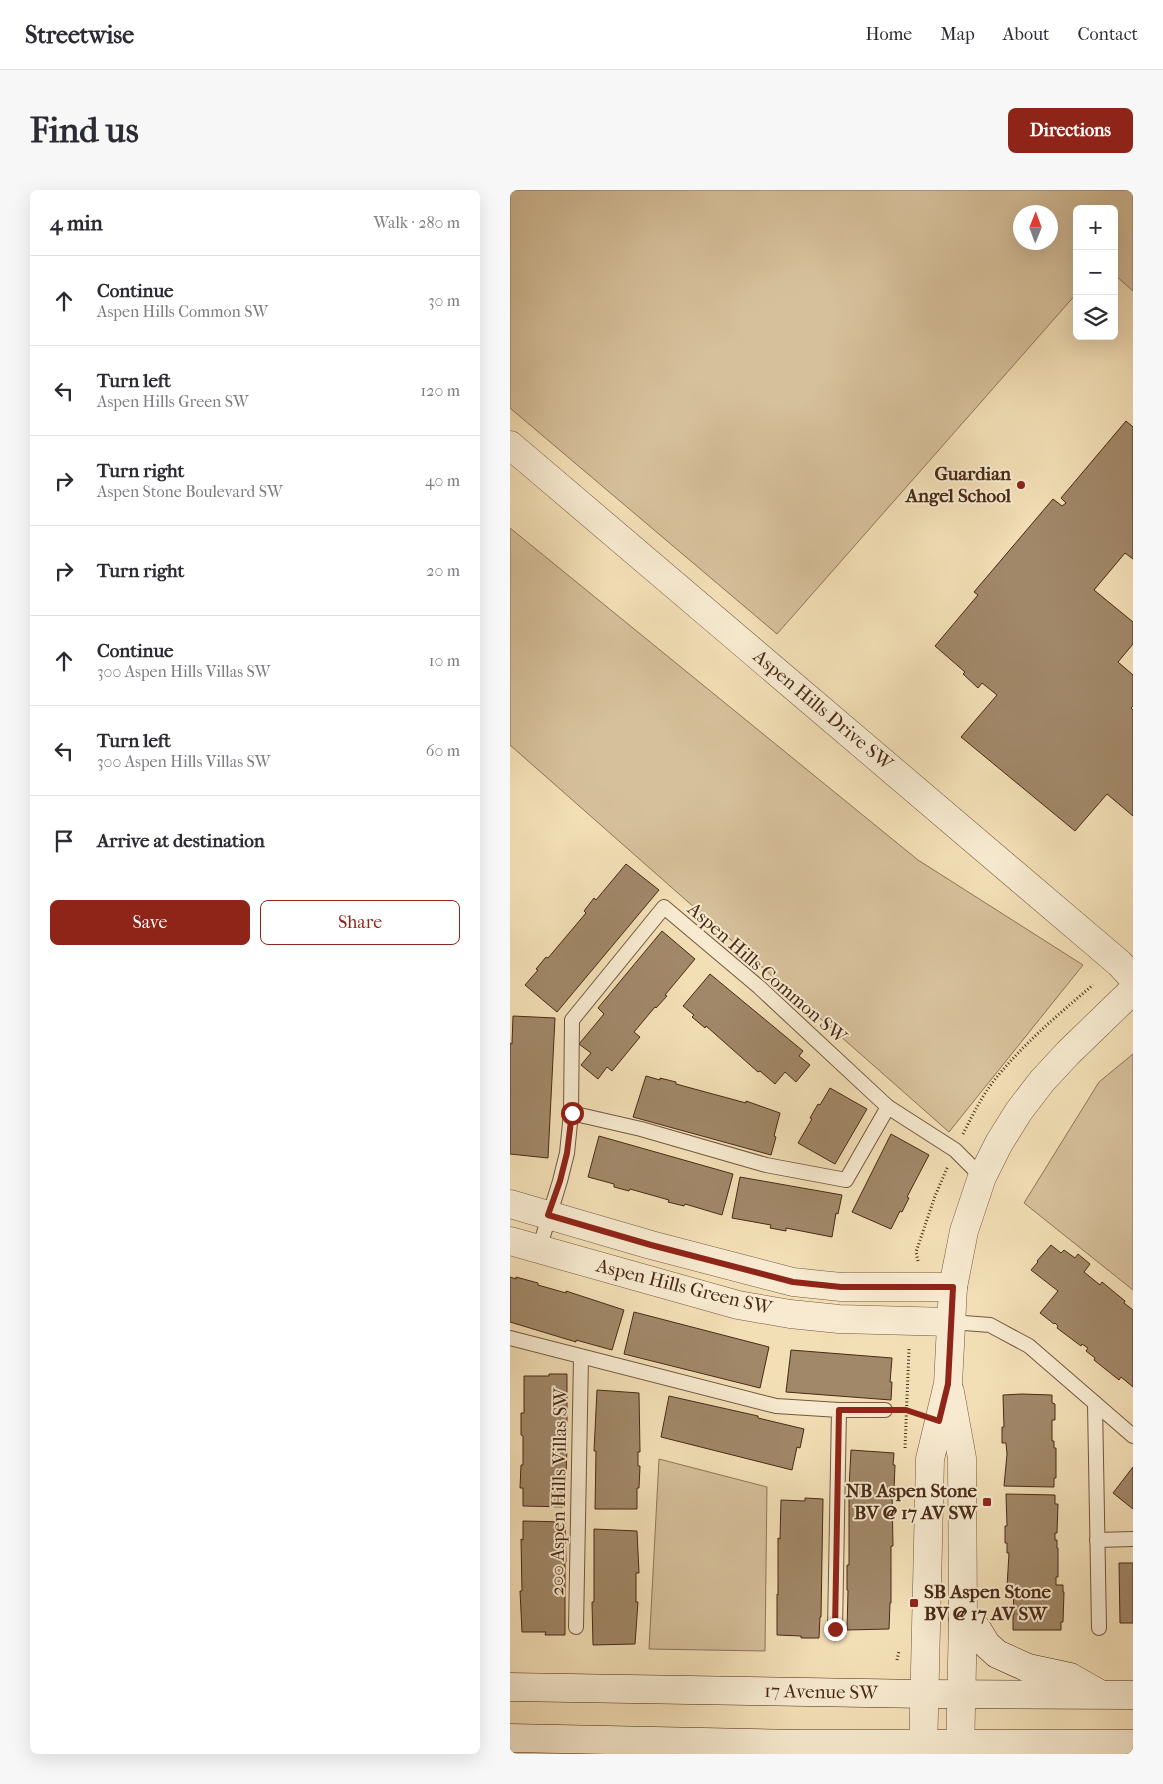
<!DOCTYPE html>
<html lang="en">
<head>
<meta charset="utf-8">
<style>
  body { margin:0; font-family:"IM FELL French Canon",serif; background:#f7f7f7; color:#2b2b33 }
  .controls { position:absolute; right:15px; top:15px; display:grid; overflow:hidden; border-radius:8px; box-shadow:0 5px 20px #0002 }
  .controls button { width:45px; height:45px; display:grid; place-items:center; padding:0; border:0; border-bottom:1px solid #e1e1e2; background:#fff; color:#2b2b33; font:25px sans-serif }
  .compass { position:absolute; left:503px; top:15px; width:45px; height:45px; border-radius:50%; background:#fff; box-shadow:0 5px 20px #0002; rotate:1deg }
  .stop { position:absolute; width:15px; height:15px; margin:-11px; border:4px solid #8f2418; border-radius:50%; background:#fff }
  .stop.end { background:#8f2418; border-color:#fff; box-shadow:0 1px 5px #0008 }
  .list { margin:0; padding:0; list-style:none }
  h2 { display:flex; justify-content:space-between; align-items:center; height:65px; margin:0; padding:0 20px; font-size:21px }
  h2 small { font-size:16px; font-weight:400; color:#7c7c81 }
  .list li { display:grid; grid-template-columns:32px 1fr auto; gap:15px; align-items:center; box-sizing:border-box; height:90px; padding:0 20px; border-top:1px solid #e1e1e2 }
  .list b { display:block; font-size:19px; white-space:nowrap }
  .list p { margin:0; font-size:16px; white-space:nowrap; color:#7c7c81 }
  .list em { font-size:16px; font-style:normal; color:#7c7c81 }
  .actions { display:flex; gap:10px; padding:15px 20px }
  .actions a { flex:1; padding:11px 0; border:1px solid #8f2418; border-radius:8px; text-align:center; font-size:18px; color:#8f2418 }
  .actions .main { background:#8f2418; color:#fff }
  .icon { flex:none; width:28px; height:28px; fill:none; stroke:currentColor; stroke-width:2; stroke-linecap:round; stroke-linejoin:round }
  .map { position:relative; flex:none; width:623px; height:1564px; overflow:hidden; border-radius:8px }
  header { display:flex; align-items:center; gap:30px; box-sizing:border-box; height:70px; padding:0 25px; background:#fff; border-bottom:1px solid #e1e1e2 }
  header strong { font-size:24px }
  nav { display:flex; gap:28px; margin-inline-start:auto; font-size:18px }
  .intro { display:flex; align-items:center; justify-content:space-between; box-sizing:border-box; height:120px; padding:0 30px }
  h1 { margin:0; font-size:35px }
  .button { padding:12px 22px; border-radius:8px; background:#8f2418; color:#fff; font-size:18px; font-weight:700 }
  main { display:flex; gap:30px; padding:0 30px }
  aside { flex:1; background:#fff; border-radius:8px; box-shadow:0 5px 20px #0002 }
  .map>svg:first-child { display:block }
  .green { fill:#d6c09b; stroke:#8f7458; fill-rule:evenodd }
  .building { fill:#a18869; stroke:#482915 }
  .lines { fill:none; stroke-linecap:round; stroke-linejoin:round }
  .service-casing { stroke:#73563d; stroke-width:16 }
  .minor-casing { stroke:#73563d; stroke-width:29 }
  .tertiary-casing { stroke:#73563d; stroke-width:29 }
  .secondary-casing { stroke:#482915; stroke-width:29 }
  .path { stroke:#482915; stroke-width:3; stroke-dasharray:1 2.5; stroke-linecap:butt }
  .service { stroke:#f7ead0; stroke-width:14 }
  .minor { stroke:#f7ead0; stroke-width:28 }
  .tertiary { stroke:#f7ead0; stroke-width:28 }
  .secondary { stroke:#f7ead0; stroke-width:28 }
  .route { stroke:#8f2418; stroke-width:6 }
  .poi-dot { fill:#8f2418; stroke:#f7ead0; stroke-width:2 }
  .labels { text-anchor:middle; dominant-baseline:central; stroke-width:4; stroke-linejoin:round; paint-order:stroke }
  .poi-label { font-size:19px; font-weight:bold; fill:#482915; stroke:#f7ead0; text-anchor:end }
  .street-label { font-size:19px; fill:#482915; stroke:#f7ead0 }
</style>
</head>
<body>
<header>
<strong>Streetwise</strong>
<nav><a>Home</a><a>Map</a><a>About</a><a>Contact</a></nav>
</header>
<div class="intro"><h1>Find us</h1><a class="button">Directions</a></div>
<main>
<aside>
<h2>4 min<small>Walk · 280 m</small></h2>
<ul class="list">
<li><svg class="icon" aria-label="ahead" viewBox="0 0 24 24"><path d="M12 20V5M6 11l6-6 6 6"/></svg><div><b>Continue</b><p>Aspen Hills Common SW</p></div><em>30 m</em></li>
<li><svg class="icon" aria-label="left" viewBox="0 0 24 24"><path d="M17 20v-9H6M10 6l-5 5 5 5"/></svg><div><b>Turn left</b><p>Aspen Hills Green SW</p></div><em>120 m</em></li>
<li><svg class="icon" aria-label="right" viewBox="0 0 24 24"><path d="M7 20v-9h11M14 6l5 5-5 5"/></svg><div><b>Turn right</b><p>Aspen Stone Boulevard SW</p></div><em>40 m</em></li>
<li><svg class="icon" aria-label="right" viewBox="0 0 24 24"><path d="M7 20v-9h11M14 6l5 5-5 5"/></svg><div><b>Turn right</b></div><em>20 m</em></li>
<li><svg class="icon" aria-label="ahead" viewBox="0 0 24 24"><path d="M12 20V5M6 11l6-6 6 6"/></svg><div><b>Continue</b><p>300 Aspen Hills Villas SW</p></div><em>10 m</em></li>
<li><svg class="icon" aria-label="left" viewBox="0 0 24 24"><path d="M17 20v-9H6M10 6l-5 5 5 5"/></svg><div><b>Turn left</b><p>300 Aspen Hills Villas SW</p></div><em>60 m</em></li>
<li><svg class="icon" aria-label="arrive" viewBox="0 0 24 24"><path d="M6 21V4h12l-3 4 3 4H6"/></svg><div><b>Arrive at destination</b></div></li>
</ul>
<div class="actions"><a class="main">Save</a><a>Share</a></div>
</aside>
<div class="map">
<svg width="623" height="1564" viewBox="0 0 623 1564">
  <rect width="100%" height="100%" fill="#f3dfb6"/>
  <filter id="stains"><feTurbulence type="fractalNoise" baseFrequency=".004" numOctaves="4"/><feColorMatrix values="0 0 0 0 .2 0 0 0 0 .09 0 0 0 0 .02 0 0 0 .5 -.17"/></filter>
  <radialGradient id="worn" r=".72"><stop offset=".6" stop-color="#630" stop-opacity="0"/><stop offset="1" stop-color="#630" stop-opacity=".3"/></radialGradient>
  <g class="green">
    <path d="M0 0H623V101L604 84V19H567V103L267 444 0 218ZM510 22H540V52H510Z"/>
    <polygon points="0,338 408,670 573,775 439,942 0,555"/>
    <polygon points="623,864 623,1100 514,1013 589,892"/>
    <polygon points="149,1269 257,1297 255,1461 139,1459"/>
  </g>
  <g class="building">
    <polygon points="616,231 623,237 623,369 615,363 584,400 623,432 623,454 608,472 623,485 623,516 621,518 623,520 623,626 597,604 565,641 451,547 487,505 472,493 468,498 453,484 455,482 425,456 468,405 464,402 543,309 552,316 556,313 551,308"/>
    <polygon points="116,674 149,700 47,822 15,795 28,780 26,779 36,767 38,768 76,723 74,721 84,708 86,710"/>
    <polygon points="152,741 185,769 155,805 157,806 146,818 145,817 124,842 130,847 102,881 97,877 88,889 71,875 81,863 69,854 94,824 88,818"/>
    <polygon points="200,784 293,861 289,866 300,875 286,892 275,882 265,894 250,881 248,882 196,836 195,838 182,827 184,825 173,816"/>
    <polygon points="3,826 45,828 38,968 0,964 0,853 2,854"/>
    <polygon points="136,886 150,890 150,888 166,892 166,894 236,913 236,911 270,923 264,946 266,947 261,965 123,927"/>
    <polygon points="320,898 357,919 325,974 288,953 302,929 300,928 308,914 310,915"/>
    <polygon points="381,944 419,965 397,1007 399,1008 392,1022 390,1021 381,1039 342,1022"/>
    <polygon points="89,946 223,984 212,1025 175,1014 174,1016 158,1012 159,1010 120,999 119,1001 104,997 104,994 78,987"/>
    <polygon points="230,987 332,1005 328,1024 326,1023 322,1047 276,1038 276,1041 260,1038 261,1035 222,1028"/>
    <polygon points="541,1055 551,1063 554,1060 565,1068 568,1064 580,1074 574,1082 590,1095 592,1092 615,1111 614,1113 623,1120 623,1197 611,1187 609,1190 584,1170 585,1168 576,1161 578,1158 572,1154 571,1156 547,1138 548,1136 545,1133 544,1134 530,1123 548,1101 521,1080 528,1072 527,1071"/>
    <polygon points="0,1087 6,1089 6,1087 28,1093 28,1095 56,1103 56,1101 114,1120 102,1160 66,1150 66,1152 0,1132"/>
    <polygon points="124,1122 259,1157 250,1198 114,1164"/>
    <polygon points="281,1160 382,1168 380,1192 382,1192 381,1210 276,1202"/>
    <polygon points="39,1184 57,1184 57,1257 55,1317 13,1316 13,1298 10,1298 11,1275 13,1275 13,1246 11,1245 11,1223 14,1223 14,1186 39,1186"/>
    <polygon points="87,1200 129,1203 130,1262 128,1262 128,1276 130,1276 129,1298 127,1298 127,1319 85,1319 86,1261 84,1261"/>
    <polygon points="512,1204 542,1205 542,1213 545,1214 545,1230 542,1230 542,1251 544,1251 544,1258 546,1258 546,1288 544,1288 544,1297 494,1296 497,1264 496,1253 492,1253 492,1237 494,1237 493,1205"/>
    <polygon points="159,1206 248,1226 248,1228 294,1239 290,1258 287,1257 282,1280 151,1247"/>
    <polygon points="341,1260 384,1263 383,1275 385,1275 384,1300 382,1300 383,1356 381,1356 381,1413 380,1413 379,1439 337,1440 338,1400 337,1400 337,1375 339,1375 339,1299"/>
    <polygon points="623,1277 623,1319 603,1303"/>
    <polygon points="496,1304 545,1305 545,1314 548,1314 547,1343 545,1343 545,1350 547,1350 547,1358 548,1358 548,1387 546,1387 546,1395 553,1395 553,1402 554,1402 553,1432 551,1432 551,1440 503,1440 503,1425 504,1425 503,1397 497,1397 499,1363 497,1363 497,1353 495,1353 495,1336 497,1336"/>
    <polygon points="295,1308 313,1309 311,1427 310,1427 309,1448 291,1448 291,1446 267,1445 267,1404 268,1405 268,1348 270,1349 271,1310 295,1311"/>
    <polygon points="13,1331 55,1332 56,1372 55,1372 55,1445 35,1445 36,1442 12,1442 10,1401 12,1401 11,1349 13,1350"/>
    <polygon points="84,1339 127,1341 129,1383 126,1383 126,1412 128,1412 125,1454 83,1455 82,1412 84,1412"/>
    <polygon points="609,1373 623,1373 623,1433 610,1433"/>
  </g>
  <g class="lines">
    <g class="service-casing">
      <g id="service">
        <polyline points="61,923 131,939 256,975 336,990 378,917"/>
        <polyline points="29,1059 50,991 57,963 61,923 62,830 154,717 249,797 378,917 445,960 472,987"/>
        <polyline points="441,1132 480,1135 519,1156 623,1246"/>
        <polyline points="0,1148 266,1216 329,1220 325,1439"/>
        <polyline points="585,1213 589,1438"/>
        <polyline points="329,1220 375,1220"/>
        <polyline points="587,1350 623,1349"/>
        <polyline points="66,1437 71,1167"/>
      </g>
    </g>
    <g class="minor-casing">
      <g id="minor">
        <polyline points="0,255 609,773 623,788"/>
        <polyline points="0,1014 141,1055 283,1092 331,1097 443,1097"/>
        <polyline points="0,1051 228,1115 280,1124 329,1129 441,1132"/>
      </g>
    </g>
    <g class="tertiary-casing">
      <g id="tertiary">
        <polyline points="440,1202 452,1268 453,1429 450,1564"/>
        <polyline points="413,1564 420,1269 438,1194 443,1097 454,1041 472,987 489,953 509,921 532,891 558,863 623,800"/>
      </g>
    </g>
    <g class="secondary-casing">
      <g id="secondary">
        <polyline points="453,1429 467,1439 476,1454 487,1464 518,1478 560,1487 590,1504"/>
        <polyline points="0,1497 414,1504 623,1505"/>
        <polyline points="0,1548 291,1554 623,1554"/>
      </g>
    </g>
    <g class="path">
      <path d="M453 944C464 922 475 900 491 882 518 850 551 822 583 795"/>
      <polyline points="408,1071 406,1062 425,1006 438,976"/>
      <polyline points="395,1258 399,1159"/>
      <polyline points="387,1470 389,1461"/>
    </g>
    <use href="#service" class="service"/>
    <use href="#minor" class="minor"/>
    <use href="#tertiary" class="tertiary"/>
    <use href="#secondary" class="secondary"/>
  </g>
  <g class="lines">
    <polyline class="route" points="62,923 57,963 50,991 38,1025 141,1055 283,1092 331,1097 443,1097 438,1194 429,1231 396,1220 329,1220 325,1439"/>
  </g>
  <g class="poi-dot">
    <circle cx="511" cy="295" r="5"/>
    <rect x="472" y="1307" width="10" height="10" rx="2.5"/>
    <rect x="399" y="1408" width="10" height="10" rx="2.5"/>
  </g>
  <g class="labels">
    <g class="poi-label">
      <text x="501" y="284">Guardian<tspan x="501" dy="22">Angel School</tspan></text>
      <text x="467" y="1301">NB Aspen Stone<tspan x="467" dy="22">BV @ 17 AV SW</tspan></text>
      <text x="414" y="1402" text-anchor="start">SB Aspen Stone<tspan x="414" dy="22">BV @ 17 AV SW</tspan></text>
    </g>
    <g class="street-label">
      <text transform="translate(313 520) rotate(40)">Aspen Hills Drive SW</text>
      <text transform="translate(257 783) rotate(41)">Aspen Hills Common SW</text>
      <text transform="translate(174 1097) rotate(14)">Aspen Hills Green SW</text>
      <text transform="translate(49 1302) rotate(-89)">200 Aspen Hills Villas SW</text>
      <text transform="translate(311 1502) rotate(1)">17 Avenue SW</text>
    </g>
  </g>
  <rect width="100%" height="100%" filter="url(#stains)"/>
  <rect width="100%" height="100%" fill="url(#worn)"/>
</svg>
<div class="controls">
<button>+</button>
<button>−</button>
<button><svg class="icon" aria-label="layers" viewBox="0 0 24 24"><path d="M12 4l9 5-9 5-9-5zM3 14l9 5 9-5"/></svg></button>
</div>
<svg class="compass" viewBox="-18 -18 36 36"><path d="M0-13l5 13h-10z" fill="#e53935"/><path d="M0 13l5-13h-10z" fill="#7c7c81"/></svg>
<div class="stop" style="left:62px;top:923px"></div>
<div class="stop end" style="left:325px;top:1439px"></div>
</div>
</main>
</body>
</html>
